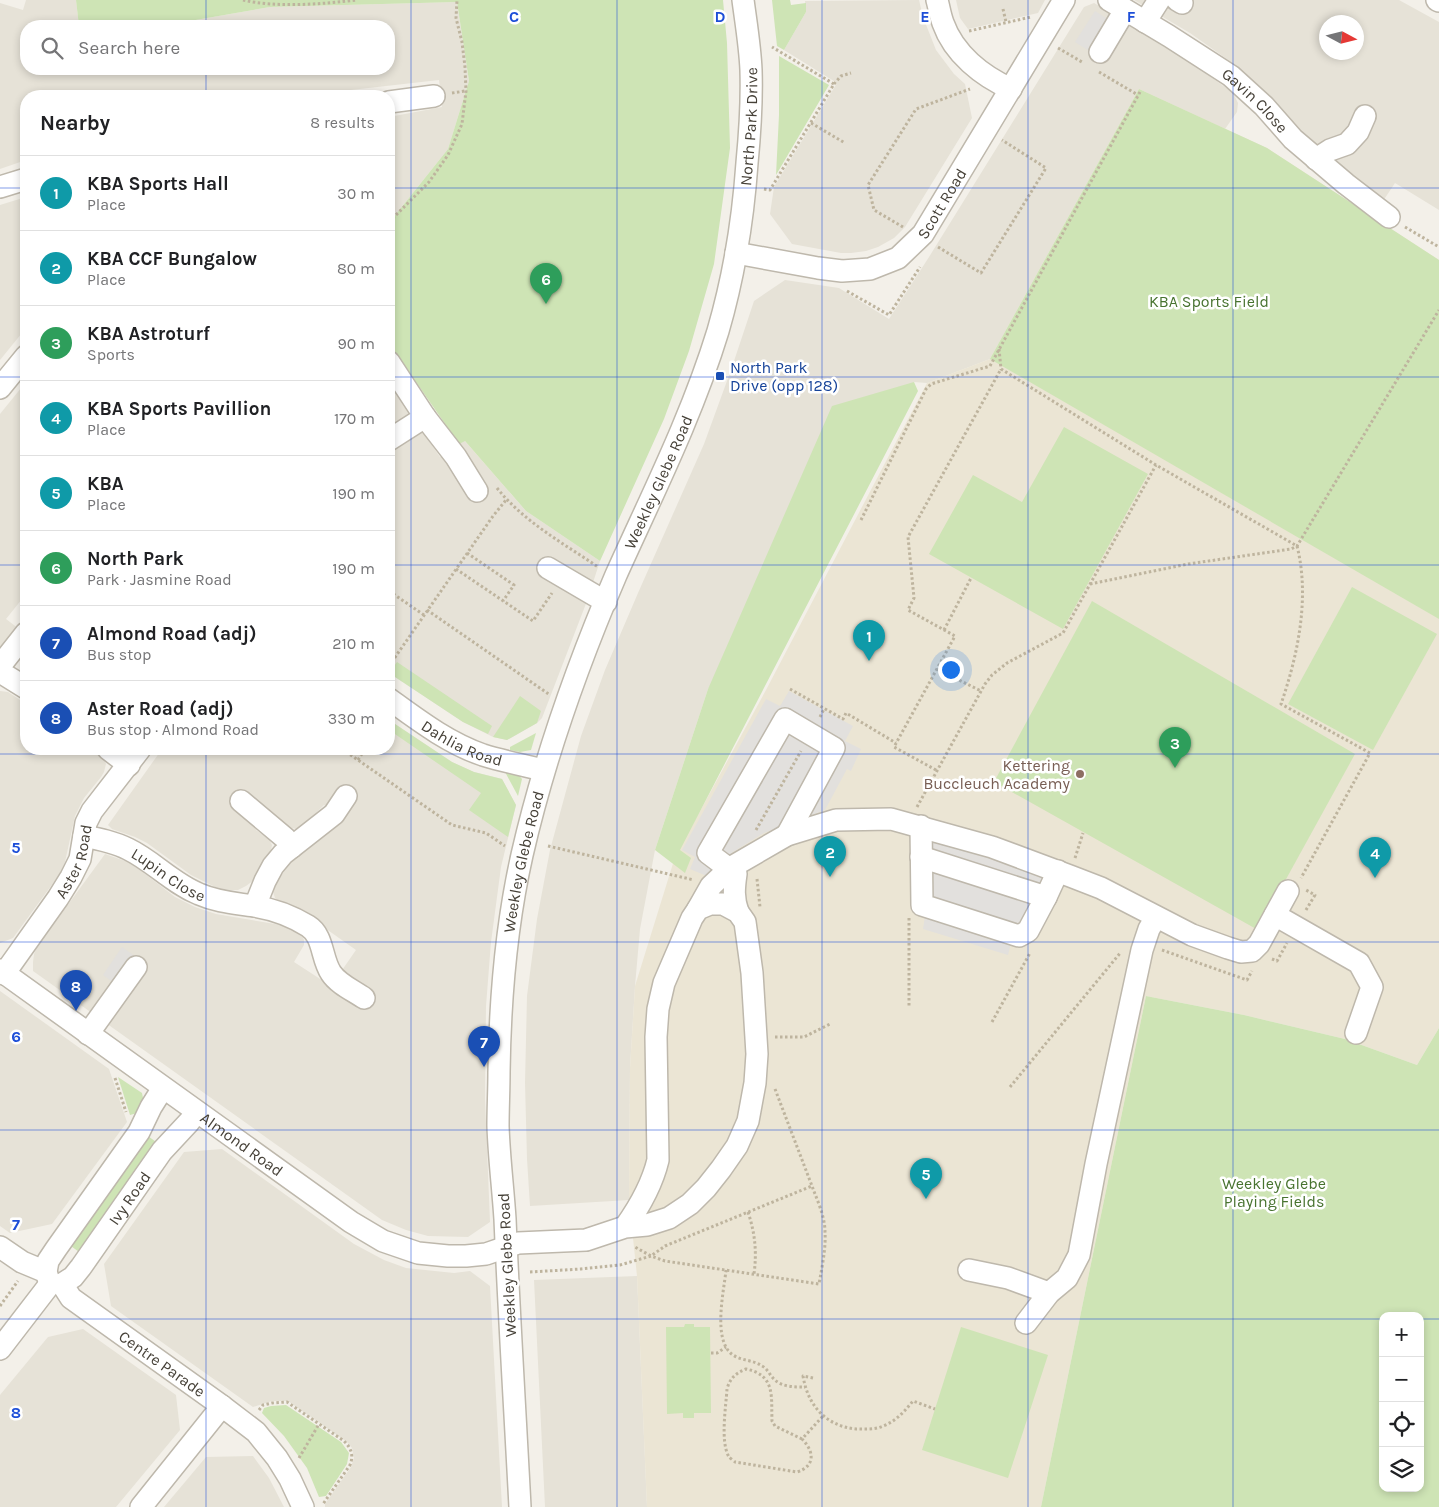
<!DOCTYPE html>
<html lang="en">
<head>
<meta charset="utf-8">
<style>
  body { margin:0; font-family:Karla,sans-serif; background:#f2f2f2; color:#202124 }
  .controls { position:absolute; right:15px; bottom:15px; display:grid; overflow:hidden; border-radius:10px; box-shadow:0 2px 8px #0003 }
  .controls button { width:45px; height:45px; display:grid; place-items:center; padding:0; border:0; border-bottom:1px solid #e0e0e0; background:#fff; color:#202124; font:25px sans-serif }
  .compass { position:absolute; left:1319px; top:15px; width:45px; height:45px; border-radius:50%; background:#fff; box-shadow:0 2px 8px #0003; rotate:97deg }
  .you { position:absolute; left:950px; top:669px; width:18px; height:18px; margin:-12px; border:4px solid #fff; border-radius:50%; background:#1a73e8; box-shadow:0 0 0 8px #1a73e833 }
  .badge { display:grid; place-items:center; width:32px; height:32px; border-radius:50%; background:#db2777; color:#fff; font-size:16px; font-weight:700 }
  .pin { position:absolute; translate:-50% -41px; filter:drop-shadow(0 1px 2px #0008) }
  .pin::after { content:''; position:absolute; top:26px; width:18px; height:15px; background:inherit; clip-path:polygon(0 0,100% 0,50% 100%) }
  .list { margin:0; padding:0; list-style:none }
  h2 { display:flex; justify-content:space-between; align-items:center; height:65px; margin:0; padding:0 20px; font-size:21px }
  h2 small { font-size:16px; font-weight:400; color:#757577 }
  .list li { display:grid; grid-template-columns:32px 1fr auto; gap:15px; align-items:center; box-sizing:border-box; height:75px; padding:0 20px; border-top:1px solid #e0e0e0 }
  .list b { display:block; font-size:19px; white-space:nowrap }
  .list p { margin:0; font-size:16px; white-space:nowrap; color:#757577 }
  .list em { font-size:16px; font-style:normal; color:#757577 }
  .icon { flex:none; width:28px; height:28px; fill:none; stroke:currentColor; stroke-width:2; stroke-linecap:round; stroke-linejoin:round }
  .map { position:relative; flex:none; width:1439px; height:1507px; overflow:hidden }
  .search { position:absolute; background:#fff; box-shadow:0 2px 8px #0003; left:20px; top:20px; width:375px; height:55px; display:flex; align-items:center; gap:12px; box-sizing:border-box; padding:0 18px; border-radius:20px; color:#757577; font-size:19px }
  .panel { position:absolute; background:#fff; box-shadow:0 2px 8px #0003; left:20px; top:90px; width:375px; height:665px; border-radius:20px }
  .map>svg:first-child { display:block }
  .residential { fill:#e6e2d7; fill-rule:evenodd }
  .education { fill:#ebe5d4 }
  .green { fill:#cee4b5; fill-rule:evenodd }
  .parking { fill:#e2e0dd }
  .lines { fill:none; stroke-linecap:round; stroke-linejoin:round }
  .minor-casing { stroke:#beb8ac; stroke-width:24 }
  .path { stroke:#beb49e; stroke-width:3; stroke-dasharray:2.5 2.5; stroke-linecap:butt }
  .minor { stroke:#fff; stroke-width:21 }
  .grid { fill:none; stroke:#1d4ed8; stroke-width:1; stroke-opacity:0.55 }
  .transit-dot { fill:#1a4fb4; stroke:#fff; stroke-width:2 }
  .education-dot { fill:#8d6e63; stroke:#fff; stroke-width:2 }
  .labels { text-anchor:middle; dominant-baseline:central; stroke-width:5; stroke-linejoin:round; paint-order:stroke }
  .street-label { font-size:16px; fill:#464138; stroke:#fff }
  .park-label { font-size:16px; fill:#487330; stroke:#fff }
  .transit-label { font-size:16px; fill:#164399; stroke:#fff; text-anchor:start }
  .education-label { font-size:16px; fill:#785e54; stroke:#fff; text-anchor:end }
  .grid-label { font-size:16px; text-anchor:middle; font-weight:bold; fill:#1d4ed8; stroke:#fff; stroke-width:5; stroke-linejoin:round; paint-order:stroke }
</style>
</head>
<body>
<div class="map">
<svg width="1439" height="1507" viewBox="0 0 1439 1507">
  <rect width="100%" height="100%" fill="#f3f0e9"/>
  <g class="residential">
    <polygon points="26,0 76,0 79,26 26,26 26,69 389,69 389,26 161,26 270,7 457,2 469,81 448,149 389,223 389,117 442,107 439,80 342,91 308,96 26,96 26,160 0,169 0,3 23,10"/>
    <polygon points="919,0 923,17 936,50 954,74 965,84 972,118 905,227 894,238 878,247 866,251 851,253 841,253 792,244 770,214 774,187 837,83 784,50 806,12 805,1"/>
    <polygon points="956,0 1045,0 1038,13 968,29 960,18"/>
    <path d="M1134 0H1399L1439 22V210L1395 183 1381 204 1341 170 1296 127 1263 91 1231 62 1190 33ZM1326 22H1356V52H1326Z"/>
    <polygon points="1094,3 1162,41 1233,93 1238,103 1237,112 1225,129 1139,89 990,359 927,383 914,382 708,689 655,850 640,929 635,986 630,1068 629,1200 530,1206 527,1159 525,1083 527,996 537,919 550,850 581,736 605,670 638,593 704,444 731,370 754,301 785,280 839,288 889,319 929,257 1084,7"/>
    <polygon points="26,197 26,328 0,360 0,205"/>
    <polygon points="26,382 26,554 22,560 26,564 26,594 6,619 19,629 0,651 0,414"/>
    <polygon points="389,383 440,457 464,440 526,511 600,561 587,601 542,718 537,723 507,740 493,737 463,722 389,673"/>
    <polygon points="0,691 8,692 26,704 26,749 90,749 104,759 106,764 104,772 101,777 84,798 75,816 65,862 59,875 13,938 0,943"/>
    <polygon points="389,720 452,762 474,772 502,779 516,805 501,867 491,942 486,1006 485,1099 490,1222 468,1237 428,1236 406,1230 382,1220 33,971 33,962 34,954 37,947 105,854 131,863 175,897 195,907 216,914 287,926 301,934 304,940 304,945 294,962 331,986 356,950 322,926 280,903 275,898 273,892 277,881 296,856 340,817 324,805 302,827 296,829 292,828 272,813 256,830 269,839 272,845 271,850 254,880 246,886 238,890 229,890 215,887 191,875 147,843 135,837 112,829 108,825 162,749 389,749"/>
    <polygon points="0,991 109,1069 127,1122 52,1224 10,1233 0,1226"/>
    <polygon points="222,1149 354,1244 384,1260 406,1268 454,1273 470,1271 490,1286 502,1507 325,1507 325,1504 351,1467 354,1458 352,1448 347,1442 288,1401 272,1401 253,1407 111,1306 104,1264 184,1152"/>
    <polygon points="637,1276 647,1507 545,1507 534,1280"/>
    <polygon points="83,1329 176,1395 180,1430 116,1507 0,1507 0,1395 48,1337"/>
    <polygon points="253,1456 269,1478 284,1507 164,1507 206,1457"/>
  </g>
  <polygon class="education" points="1139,89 1267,148 1439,260 1439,1028 1417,1065 1345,1039 1244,1015 1146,996 1041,1507 647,1507 637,1276 629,1200 630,1068 635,986 675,857 766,690 927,383 990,359"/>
  <g class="green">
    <polygon points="76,0 723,0 727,43 730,148 714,264 689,351 664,419 600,561 526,511 465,441 459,444 389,343 389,223 448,149 469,81 457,2 270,7 161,26 79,26"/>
    <polygon points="772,0 790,0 791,5 806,3 806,12 784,50 777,46"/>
    <polygon points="779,56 829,85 776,175 779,115"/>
    <polygon points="1139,89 1267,148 1439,260 1439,619 990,359"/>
    <polygon points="914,382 918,391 680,850 691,858 685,873 655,850 708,689 832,406"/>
    <polygon points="1064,427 1148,474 1063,629 929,554 973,475 1022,502"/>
    <polygon points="1352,587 1437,634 1373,750 1288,704"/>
    <polygon points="1092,601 1355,754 1258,930 994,782"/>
    <polygon points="397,662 492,726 488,734 463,722 389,673"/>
    <polygon points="520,696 541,711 537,723 507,740 493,737"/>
    <polygon points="389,720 452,762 474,772 502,779 516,805 508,837 469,810 481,793 389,730"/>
    <polygon points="536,733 531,750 520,752 510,750 510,747"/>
    <polygon points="504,770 518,774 522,779 518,796"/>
    <path d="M1146 996 1244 1015 1345 1039 1417 1065 1439 1028V1507H1041ZM1383 1316H1420V1488H1383Z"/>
    <polygon points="118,1077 142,1093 143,1098 141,1112 130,1115"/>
    <polygon points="145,1134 159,1144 82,1254 68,1244"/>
    <polygon points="685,1324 694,1324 694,1327 710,1327 711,1413 694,1413 694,1418 683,1418 683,1413 667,1414 666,1327 684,1327"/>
    <polygon points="961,1327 1048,1355 1008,1478 922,1450"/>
    <polygon points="286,1405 341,1442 349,1453 347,1464 326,1496 319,1497 307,1468 284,1436 262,1413 264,1408 271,1406"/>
  </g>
  <g class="parking">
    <polygon points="1095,11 1123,29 1104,60 1075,42"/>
    <polygon points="789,691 853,726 845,741 861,749 851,771 847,769 825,810 764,833 733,852 709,877 690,869 695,857 682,850 766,699 780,706"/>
    <polygon points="930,837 1046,876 1061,883 1025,947 1011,943 1008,955 923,929 925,916"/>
    <polygon points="122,947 146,964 126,992 103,975"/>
  </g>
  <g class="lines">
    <g class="minor-casing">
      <g id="minor">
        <path d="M937 0C939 7 940 15 943 23 954 54 982 76 1011 89"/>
        <path id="s1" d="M1109 0 1169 36 1231 76 1264 106 1293 139 1346 184 1389 217"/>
        <polyline points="1177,0 1182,3"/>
        <polyline points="1437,0 1439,1"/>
        <polyline points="1145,22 1159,0"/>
        <polyline points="1100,52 1125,10"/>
        <polyline points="389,102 434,96"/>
        <polyline points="1316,159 1330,150 1347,144 1358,132 1365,116"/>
        <polyline points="0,187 26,179"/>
        <path id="s2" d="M736 253 818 268 842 271 870 269 898 258 923 234 1064 0"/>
        <polyline points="389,362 425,417 456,457 477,491"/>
        <polyline points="0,388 26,356"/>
        <polyline points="389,440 425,417"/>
        <polyline points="548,568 606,602"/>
        <polyline points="0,666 26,633"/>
        <polyline points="0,672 26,688"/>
        <path id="s3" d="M389 699C418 720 448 743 483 755 502 761 523 765 543 770"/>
        <polyline points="108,749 129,765"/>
        <polyline points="241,801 285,838 292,847"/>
        <polyline points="921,826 922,905 1019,936 1028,931 1046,897 1058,871"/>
        <path id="s4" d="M84 836C99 839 114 842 128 849 153 861 172 883 199 894 217 902 235 903 254 906 273 909 292 916 308 926 324 936 321 958 331 973 338 984 354 991 364 998"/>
        <polyline points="921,857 1046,897"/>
        <polyline points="255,906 265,881 273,866 283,854 334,814 346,796"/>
        <polyline points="698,909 711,886 730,868 787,835 836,820 891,819 992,847 1070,876 1101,888 1192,935 1228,948 1241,952 1252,951 1259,944 1288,891"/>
        <path d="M738 912C733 898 734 888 736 874L708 853 785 719 834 748 787 835"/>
        <polyline points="1275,915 1359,963 1372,987 1356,1033"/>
        <path id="s5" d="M0 970 351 1222 383 1241 418 1253 448 1256H466L486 1254 518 1243 586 1240 625 1227 647 1225 669 1218 690 1204 706 1188 721 1169 737 1146 748 1121 755 1083 757 1054 752 973 745 922 738 912 723 904H710L698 909 692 918 664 983 658 1009 656 1037 658 1160C652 1185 640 1206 625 1227"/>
        <path id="s6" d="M4 974 58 898 71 877 80 859 86 823 92 811 140 749"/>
        <polyline points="88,1034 136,967"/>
        <polyline points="0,1247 22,1262 46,1272 50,1284"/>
        <polyline points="969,1270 1008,1278 1049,1293"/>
        <polyline points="46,1272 48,1261 56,1249 139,1132 151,1107 163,1088"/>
        <path id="s7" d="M62 1284 71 1298 222 1406 256 1432 277 1458 290 1479 303 1507"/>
        <path id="s8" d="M62 1284 73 1277 81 1267 162 1151 189 1122 197 1112"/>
        <polyline points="1026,1323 1049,1293 1067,1278 1079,1255 1096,1164 1142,950 1149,929 1156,917"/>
        <polyline points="0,1349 50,1284"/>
        <polyline points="141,1507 222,1406"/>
        <path id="s9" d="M520 1507C515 1411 509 1315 505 1219 503 1188 499 1157 498 1126 498 1108 499 1090 499 1072 500 999 506 926 522 855 544 759 577 666 616 575 652 495 692 416 718 331 734 276 743 220 747 163 750 132 752 101 751 70 750 46 746 23 743 0"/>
      </g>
    </g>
    <g class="path">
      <path d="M243 0C276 8 323 4 357 0"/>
      <polyline points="1003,9 1006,22"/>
      <polyline points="969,31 1031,17"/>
      <polyline points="1058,48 1082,62"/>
      <polyline points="1099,72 1138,95"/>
      <polyline points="834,84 841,76 851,73"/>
      <polyline points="452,93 465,91"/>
      <polyline points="811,123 845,143"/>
      <polyline points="764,189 770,190 834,84 772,47"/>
      <polyline points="389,222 429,182 448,155 462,124 466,91 465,67 462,42 456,18 457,0"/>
      <polyline points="903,227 874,210 868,185 916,109 970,89"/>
      <polyline points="1405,227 1439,247"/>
      <polyline points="938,247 981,273 1046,168 1002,140"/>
      <polyline points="847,291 889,315 920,267"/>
      <path d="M999 349 1001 369 1156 465 1297 546C1310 597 1298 655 1281 704L1370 753 1301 878"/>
      <path d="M497 488C524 522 563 543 598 567"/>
      <polyline points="861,520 926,389 931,384 990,366 1140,92"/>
      <polyline points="467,553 514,585 503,601"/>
      <polyline points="456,569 533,621 552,593"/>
      <polyline points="1090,584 1188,564 1291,549 1297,546 1439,310"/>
      <polyline points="389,591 424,615"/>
      <polyline points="427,610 550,695"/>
      <polyline points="944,630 971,578"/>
      <polyline points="389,666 493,516 506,500"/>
      <polyline points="937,669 981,691"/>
      <polyline points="790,689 843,719 846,713 896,743"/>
      <polyline points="820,717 824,709"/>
      <polyline points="342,749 452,825 486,833 505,846"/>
      <polyline points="358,760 365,749"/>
      <polyline points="936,770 894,747 955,636 908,610 914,598 908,537 1001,369"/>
      <polyline points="917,807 985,684 992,675 1007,663 1063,633 1156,465"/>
      <polyline points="756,830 801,751"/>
      <polyline points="548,846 694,880"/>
      <polyline points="1075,858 1083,833"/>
      <polyline points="757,879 760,907"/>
      <polyline points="1306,910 1315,895 1306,890"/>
      <polyline points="909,918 909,1007"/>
      <polyline points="1162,950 1247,980 1252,971"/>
      <polyline points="1272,959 1277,961 1287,943"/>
      <polyline points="992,1022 1030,953"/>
      <polyline points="775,1037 804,1037 830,1024"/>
      <polyline points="115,1078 126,1112"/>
      <polyline points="1010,1087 1121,952"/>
      <polyline points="775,1089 812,1186"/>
      <path d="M748 1212C755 1233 757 1252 754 1274"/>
      <path d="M726 1270C724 1291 712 1341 733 1355 742 1361 754 1360 762 1366 768 1369 770 1376 775 1380 782 1387 795 1387 805 1387"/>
      <path d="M530 1272 581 1269 620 1265 651 1256 665 1261 819 1284C822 1267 826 1249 825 1232 825 1216 817 1200 812 1186L665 1246 651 1256 635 1247"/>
      <polyline points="0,1306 18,1281"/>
      <polyline points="711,1353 717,1353 726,1347"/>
      <path d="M813 1378 803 1376C808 1406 826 1426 856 1429 865 1429 875 1430 883 1426 896 1421 904 1412 913 1401L935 1409"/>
      <path d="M259 1410 263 1405 272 1403 287 1402 344 1441C351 1448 354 1455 350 1465L323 1504"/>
      <path d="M802 1439 775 1426 772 1421C771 1397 776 1375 746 1369 736 1373 730 1378 727 1389 726 1406 720 1442 729 1457 730 1458 734 1461 735 1462L797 1472C816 1466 814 1451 802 1439L823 1416"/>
      <polyline points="299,1458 319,1424"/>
    </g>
    <use href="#minor" class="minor"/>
  </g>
  <path class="grid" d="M206 0V26M411 0V1507M617 0V1507M822 0V1507M1028 0V1507M1233 0V1507M206 69V96M0 188H26M389 188H1439M0 377H26M389 377H1439M0 565H26M389 565H1439M206 749V1507M0 754H1439M0 942H1439M0 1130H1439M0 1319H1383M1420 1319H1439"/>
  <rect class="transit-dot" x="715" y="371" width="10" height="10" rx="2.5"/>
  <circle class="education-dot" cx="1080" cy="774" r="5"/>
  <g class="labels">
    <g class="street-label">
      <text stroke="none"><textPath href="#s1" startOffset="178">Gavin Close</textPath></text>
      <text stroke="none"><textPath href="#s9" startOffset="1422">North Park Drive</textPath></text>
      <text stroke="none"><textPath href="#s2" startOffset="236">Scott Road</textPath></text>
      <text stroke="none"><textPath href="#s9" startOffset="1052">Weekley Glebe Road</textPath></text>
      <text stroke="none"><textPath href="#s3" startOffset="86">Dahlia Road</textPath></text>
      <text stroke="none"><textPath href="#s6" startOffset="134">Aster Road</textPath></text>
      <text stroke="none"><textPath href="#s9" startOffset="648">Weekley Glebe Road</textPath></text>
      <text stroke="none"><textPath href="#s4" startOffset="94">Lupin Close</textPath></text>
      <text stroke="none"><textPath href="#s5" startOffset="298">Almond Road</textPath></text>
      <text stroke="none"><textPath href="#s8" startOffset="110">Ivy Road</textPath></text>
      <text transform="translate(507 1265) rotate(-93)">Weekley Glebe Road</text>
      <text stroke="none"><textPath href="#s7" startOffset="129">Centre Parade</textPath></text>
    </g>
    <g class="park-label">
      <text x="1209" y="301">KBA Sports Field</text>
      <text x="1274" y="1183">Weekley Glebe<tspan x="1274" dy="18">Playing Fields</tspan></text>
    </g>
    <g class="transit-label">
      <text x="730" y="367">North Park<tspan x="730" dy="18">Drive (opp 128)</tspan></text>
    </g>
    <g class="education-label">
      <text x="1070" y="765">Kettering<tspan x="1070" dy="18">Buccleuch Academy</tspan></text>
    </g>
  </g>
  <g class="grid-label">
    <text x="514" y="22">C</text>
    <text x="720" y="22">D</text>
    <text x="925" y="22">E</text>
    <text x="1131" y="22">F</text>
    <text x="16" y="853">5</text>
    <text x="16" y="1042">6</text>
    <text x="16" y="1230">7</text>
    <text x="16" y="1418">8</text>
  </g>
</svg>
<div class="controls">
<button>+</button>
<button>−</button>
<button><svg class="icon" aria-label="locate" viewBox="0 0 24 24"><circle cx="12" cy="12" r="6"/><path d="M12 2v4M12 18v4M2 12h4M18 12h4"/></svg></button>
<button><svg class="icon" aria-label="layers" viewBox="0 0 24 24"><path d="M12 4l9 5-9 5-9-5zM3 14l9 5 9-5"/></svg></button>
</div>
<svg class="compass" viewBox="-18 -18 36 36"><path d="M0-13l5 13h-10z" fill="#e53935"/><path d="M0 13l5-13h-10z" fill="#757577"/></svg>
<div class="you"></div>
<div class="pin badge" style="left:869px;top:661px;background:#0f9aa8">1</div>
<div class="pin badge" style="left:830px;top:877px;background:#0f9aa8">2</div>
<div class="pin badge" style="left:1175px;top:768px;background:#2e9e5b">3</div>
<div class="pin badge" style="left:1375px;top:878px;background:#0f9aa8">4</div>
<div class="pin badge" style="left:926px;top:1199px;background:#0f9aa8">5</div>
<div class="pin badge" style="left:546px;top:304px;background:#2e9e5b">6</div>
<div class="pin badge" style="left:484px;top:1067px;background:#1a4fb4">7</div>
<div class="pin badge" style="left:76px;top:1011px;background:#1a4fb4">8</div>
<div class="search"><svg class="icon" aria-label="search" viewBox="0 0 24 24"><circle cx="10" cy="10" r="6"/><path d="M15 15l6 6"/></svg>Search here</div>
<section class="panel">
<h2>Nearby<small>8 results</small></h2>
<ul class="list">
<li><span class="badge" style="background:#0f9aa8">1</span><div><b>KBA Sports Hall</b><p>Place</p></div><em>30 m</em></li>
<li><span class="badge" style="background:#0f9aa8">2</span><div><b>KBA CCF Bungalow</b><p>Place</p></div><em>80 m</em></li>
<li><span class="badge" style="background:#2e9e5b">3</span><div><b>KBA Astroturf</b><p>Sports</p></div><em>90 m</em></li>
<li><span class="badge" style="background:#0f9aa8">4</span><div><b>KBA Sports Pavillion</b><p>Place</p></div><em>170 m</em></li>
<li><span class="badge" style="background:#0f9aa8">5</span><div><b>KBA</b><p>Place</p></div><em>190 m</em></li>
<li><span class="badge" style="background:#2e9e5b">6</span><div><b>North Park</b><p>Park · Jasmine Road</p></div><em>190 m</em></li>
<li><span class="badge" style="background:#1a4fb4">7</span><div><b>Almond Road (adj)</b><p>Bus stop</p></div><em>210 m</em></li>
<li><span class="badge" style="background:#1a4fb4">8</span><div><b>Aster Road (adj)</b><p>Bus stop · Almond Road</p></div><em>330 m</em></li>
</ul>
</section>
</div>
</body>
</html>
